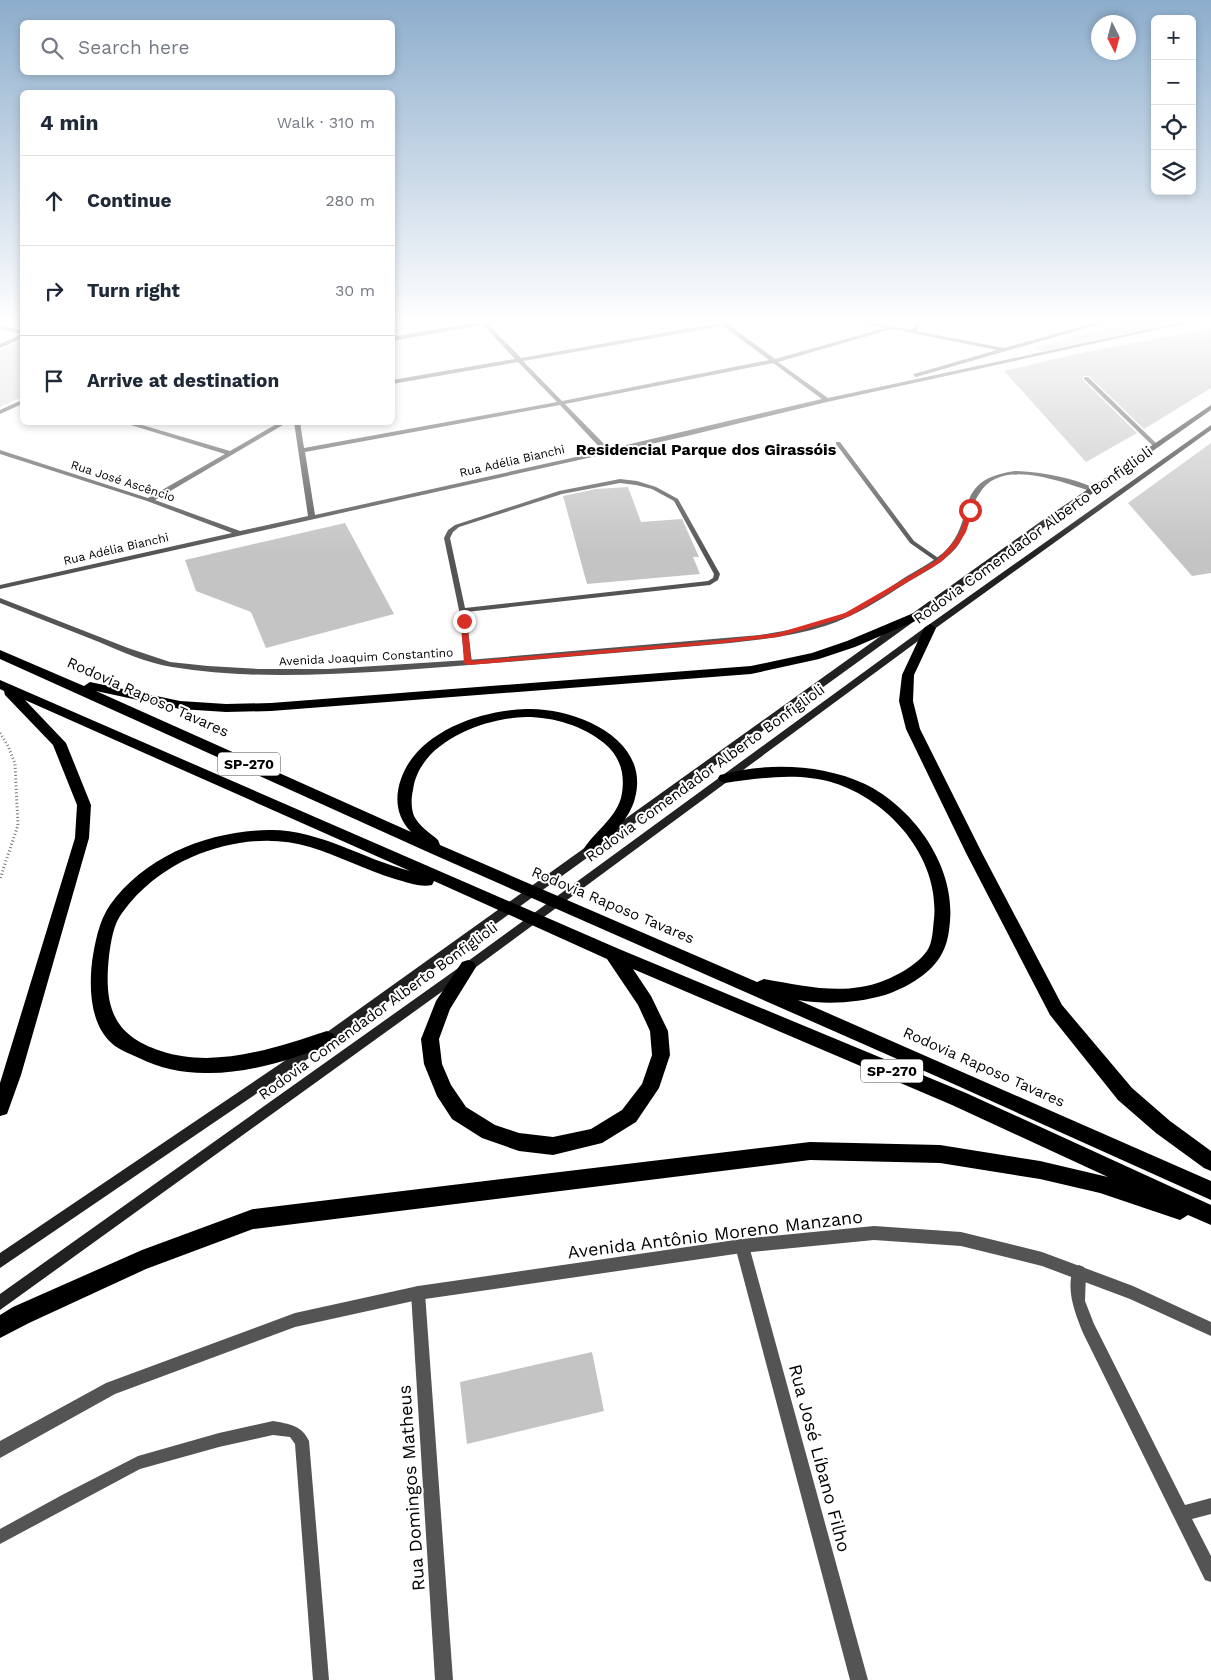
<!DOCTYPE html>
<html lang="en">
<head>
<meta charset="utf-8">
<style>
  body { margin:0; font-family:"Work Sans",sans-serif; background:#f6f6f7; color:#1f2937 }
  .controls { position:absolute; right:15px; top:15px; display:grid; overflow:hidden; border-radius:8px; box-shadow:0 2px 8px #0003 }
  .controls button { width:45px; height:45px; display:grid; place-items:center; padding:0; border:0; border-bottom:1px solid #e0e1e3; background:#fff; color:#1f2937; font:25px sans-serif }
  .compass { position:absolute; left:1091px; top:15px; width:45px; height:45px; border-radius:50%; background:#fff; box-shadow:0 2px 8px #0003; rotate:174deg }
  .stop { position:absolute; width:15px; height:15px; margin:-11px; border:4px solid #d93025; border-radius:50%; background:#fff }
  .stop.end { background:#d93025; border-color:#fff; box-shadow:0 1px 5px #0008 }
  .list { margin:0; padding:0; list-style:none }
  h2 { display:flex; justify-content:space-between; align-items:center; height:65px; margin:0; padding:0 20px; font-size:21px }
  h2 small { font-size:16px; font-weight:400; color:#747a83 }
  .list li { display:grid; grid-template-columns:32px 1fr auto; gap:15px; align-items:center; box-sizing:border-box; height:90px; padding:0 20px; border-top:1px solid #e0e1e3 }
  .list b { display:block; font-size:19px; white-space:nowrap }
  .list em { font-size:16px; font-style:normal; color:#747a83 }
  .icon { flex:none; width:28px; height:28px; fill:none; stroke:currentColor; stroke-width:2; stroke-linecap:round; stroke-linejoin:round }
  .map { position:relative; flex:none; width:1211px; height:1680px; overflow:hidden }
  .search { position:absolute; background:#fff; box-shadow:0 2px 8px #0003; left:20px; top:20px; width:375px; height:55px; display:flex; align-items:center; gap:12px; box-sizing:border-box; padding:0 18px; border-radius:8px; color:#747a83; font-size:19px }
  .panel { position:absolute; background:#fff; box-shadow:0 2px 8px #0003; left:20px; top:90px; width:375px; height:335px; border-radius:8px }
  .map>svg:first-child { display:block }
  .green { fill:#dbdbdb }
  .building { fill:#c4c4c4 }
  .lines { fill:none; stroke-linecap:round; stroke-linejoin:round }
  .path { stroke:#767676; stroke-width:3; stroke-dasharray:1 2.5; stroke-linecap:butt }
  .service { fill:#545454; fill-rule:evenodd }
  .minor { fill:#545454; fill-rule:evenodd }
  .tertiary { fill:#545454; fill-rule:evenodd }
  .secondary { fill:#212121; fill-rule:evenodd }
  .motorway { fill:#000; fill-rule:evenodd }
  .route { fill:#d93025 }
  .labels { text-anchor:middle; dominant-baseline:central; stroke-width:4; stroke-linejoin:round; paint-order:stroke }
  .far-street-label { font-size:12px; fill:#000; stroke:#fff }
  .shield { fill:#fff; stroke:#4c4c4c; stroke-width:1 }
  .shield-label { font-size:14px; font-weight:bold; fill:#000 }
  .street-label { font-size:15px; fill:#000; stroke:#fff }
  .far-district-label { font-size:16px; font-weight:bold; fill:#000; stroke:#fff }
  .near-street-label { font-size:18px; fill:#000; stroke:#fff }
</style>
</head>
<body>
<div class="map">
<svg width="1211" height="1680" viewBox="0 0 1211 1680">
  <rect width="100%" height="100%" fill="#fff"/>
  <g class="green">
    <polygon points="1137,319 1189,319 1043,352 1035,349 1037,347"/>
    <polygon points="22,340 22,397 0,407 0,350"/>
  </g>
  <g class="building">
    <polygon points="1211,328 1211,388 1144,429 1089,376 1083,376 1083,380 1137,433 1086,462 1004,371 1076,354"/>
    <polygon points="1211,443 1211,573 1192,576 1128,503"/>
    <polygon points="628,487 641,522 682,519 699,557 693,557 700,574 587,584 563,496 596,489"/>
    <polygon points="345,523 394,614 266,648 251,612 196,591 185,560"/>
    <polygon points="592,1352 604,1411 467,1444 460,1382"/>
  </g>
  <g class="lines">
    <polyline class="path" points="0,733 8,746 15,764 18,825 0,879"/>
    <g class="service">
      <polygon points="1084,377 1088,377 1157,444 1157,446 1153,446 1084,379"/>
      <polygon points="836,442 840,442 914,541 941,560 941,562 937,562 910,543 836,444"/>
      <path d="M620 479 637 481 656 487 678 499 720 574 718 580 710 585 466 612 472 663 471 665H465L459 610 444 538 448 530 455 525 559 491ZM620 483 636 485 652 489 674 501 714 574 713 578 708 581 465 608 450 538 453 532 459 527 562 494Z"/>
      <path d="M273 1421C289 1424 302 1425 309 1441L329 1680H313L295 1444 290 1437 273 1435 219 1447 140 1469 0 1544V1529L62 1495 138 1456 219 1433Z"/>
    </g>
    <g class="minor">
      <path d="M496 319H508L488 324 521 358 719 323V321L724 322 733 319H741L728 324 775 359 885 328 846 319H857L911 330 920 319H925L916 331 1004 348 1108 319H1117L916 377 913 375 914 374 997 350 892 329 778 362 828 398 1196 319H1206L827 402 687 436 0 589V585L232 533 147 501 0 454V450L148 498 225 454 121 422H132L230 451 280 422H288L155 500 240 531 308 516 294 422H300L304 448 557 402 518 362 392 384V380L515 359 483 325 392 341V337ZM723 326 769 360 562 401 523 361ZM773 363 822 399 609 449 565 404ZM560 405 603 451 315 515 305 452Z"/>
      <polygon points="0,325 22,331 22,338 0,348 0,344 22,334 0,329"/>
      <polygon points="22,400 22,404 0,414 0,410"/>
      <polygon points="742,1239 747,1241 749,1246 868,1680 850,1680 735,1246 737,1241"/>
      <path d="M1079 1265 1084 1267 1086 1272 1085 1301 1094 1324 1185 1505 1211 1498V1514L1192 1519 1211 1556V1582L1205 1580 1083 1333C1075 1313 1065 1289 1074 1267Z"/>
      <polygon points="418,1286 423,1288 425,1293 453,1680 435,1680 411,1293 413,1288"/>
    </g>
    <g class="tertiary">
      <path d="M1015 471C1036 471 1081 479 1097 490L1094 492C1063 483 1001 456 979 494 968 511 969 532 956 548 943 563 925 572 908 582 881 599 856 616 825 626 783 639 740 642 696 646 661 649 626 652 590 655 524 661 457 666 390 671 317 675 244 679 172 667 147 663 122 652 99 642 66 629 33 616 0 603V598L128 648 170 662 208 666 259 669H328L468 660 760 635C791 630 823 624 852 610 870 601 887 589 904 578 917 570 931 563 943 553 979 520 949 480 1015 471Z"/>
      <polygon points="874,1226 961,1232 1042,1252 1133,1286 1211,1322 1211,1336 1130,1299 1042,1266 961,1246 874,1240 742,1253 418,1300 295,1327 115,1394 0,1458 0,1441 106,1383 295,1313 418,1286 742,1239"/>
    </g>
    <g class="secondary">
      <polygon points="1211,405 1211,410 1046,526 331,1043 0,1268 0,1253 323,1035 1040,522"/>
      <polygon points="1211,425 1211,430 933,630 472,970 0,1310 0,1294 464,964 927,626"/>
    </g>
    <g class="motorway">
      <path d="M916 612 920 613 922 616 920 619 855 647 819 659 751 674 271 711 226 712 180 709 96 691 411 832C397 817 394 799 401 779 417 732 480 710 526 709 574 707 651 738 635 798 630 819 610 837 596 854L591 855 586 854 583 850C594 832 615 819 621 798 626 776 621 757 604 743 583 726 554 717 526 717 484 718 419 742 413 790 411 798 411 808 414 816 419 826 430 833 438 840L440 845 757 982 764 979C804 986 844 996 883 981 899 975 924 961 930 945 933 936 933 927 934 919 940 858 889 800 834 783 799 772 760 778 725 783L720 781 718 778 720 775C766 762 822 764 865 784 914 808 955 866 950 921 949 934 947 946 940 957 928 976 905 988 885 995 857 1003 827 1005 798 1000L1211 1181V1200L938 1077 430 853 0 659V650L84 686 90 682 180 701 226 704 271 703 751 666 812 653 847 641Z"/>
      <polygon points="930,624 936,628 914,675 913,701 920,729 982,853 1062,1005 1132,1088 1170,1121 1211,1151 1211,1171 1204,1168 1156,1133 1118,1100 1050,1015 966,853 906,729 899,701 902,675 924,628"/>
      <path d="M0 680 619 949 966 1093 1211 1205V1225L1188 1215 1180 1220 1100 1193 1040 1179 940 1163 810 1160 253 1229 146 1269 29 1323 0 1338V1315L13 1307 142 1250 253 1209 810 1142 940 1145 1040 1161 1108 1177 952 1105 633 969 651 996 668 1031 670 1055 659 1088 636 1122 602 1143 553 1155 519 1151 482 1138 452 1119 437 1096 424 1064 421 1039 436 1001 462 962 468 960 474 962 476 967 450 1009 439 1039 442 1064 451 1085 466 1107 495 1125 519 1133 553 1137 591 1129 622 1110 642 1084 652 1055 650 1031 638 1005 607 959 434 881 432 885C421 888 406 882 395 879 366 870 339 856 310 847 271 835 229 841 192 857 164 869 139 889 122 913 113 925 111 942 109 956 104 1004 111 1035 161 1051 215 1069 275 1048 327 1031L333 1034 336 1039 333 1044C292 1059 249 1074 205 1073 182 1073 159 1068 139 1058 131 1054 122 1051 115 1046 90 1027 89 990 92 962 95 942 99 921 110 905 146 855 210 831 269 830 318 829 363 859 410 871L25 700 66 743 91 805 89 838 21 1075 7 1114 0 1116V1083L75 838 77 805 53 745 5 695 4 691 0 689Z"/>
    </g>
  </g>
  <linearGradient id="sky" x2="0" y2="1"><stop stop-color="#8cadcc"/><stop offset="0.58" stop-color="#fff"/><stop offset="1" stop-color="#fff" stop-opacity="0"/></linearGradient>
  <rect width="1211" height="554" fill="url(#sky)"/>
  <polygon class="route" points="968,509 973,510 966,532 957,546 941,562 850,616 778,637 714,644 468,665 464,663 461,621 464,619 467,621 471,661 714,641 778,633 845,613 937,560 953,543 960,532"/>
  <g class="labels">
    <g class="far-street-label">
      <text transform="translate(512 461) rotate(-13)">Rua Adélia Bianchi</text>
      <text transform="translate(123 481) rotate(18)">Rua José Ascêncio</text>
      <text transform="translate(116 549) rotate(-13)">Rua Adélia Bianchi</text>
      <text transform="translate(366 657) rotate(-3)">Avenida Joaquim Constantino</text>
    </g>
    <g class="shield">
      <rect x="218" y="752.5" width="62" height="23" rx="4"/>
      <rect x="861" y="1059.5" width="62" height="23" rx="4"/>
    </g>
    <g class="shield-label">
      <text x="249" y="764">SP-270</text>
      <text x="892" y="1071">SP-270</text>
    </g>
    <g class="street-label">
      <text transform="translate(1033 535) rotate(-36)">Rodovia Comendador Alberto Bonfiglioli</text>
      <text transform="translate(148 697) rotate(24)">Rodovia Raposo Tavares</text>
      <text transform="translate(705 773) rotate(-36)">Rodovia Comendador Alberto Bonfiglioli</text>
      <text transform="translate(613 905) rotate(23)">Rodovia Raposo Tavares</text>
      <text transform="translate(378 1011) rotate(-36)">Rodovia Comendador Alberto Bonfiglioli</text>
      <text transform="translate(984 1067) rotate(24)">Rodovia Raposo Tavares</text>
    </g>
    <g class="far-district-label">
      <text x="706" y="449">Residencial Parque dos Girassóis</text>
    </g>
    <g class="near-street-label">
      <text transform="translate(715 1234) rotate(-7)">Avenida Antônio Moreno Manzano</text>
      <text transform="translate(820 1458) rotate(75)">Rua José Líbano Filho</text>
      <text transform="translate(411 1488) rotate(-94)">Rua Domingos Matheus</text>
    </g>
  </g>
</svg>
<div class="controls">
<button>+</button>
<button>−</button>
<button><svg class="icon" aria-label="locate" viewBox="0 0 24 24"><circle cx="12" cy="12" r="6"/><path d="M12 2v4M12 18v4M2 12h4M18 12h4"/></svg></button>
<button><svg class="icon" aria-label="layers" viewBox="0 0 24 24"><path d="M12 4l9 5-9 5-9-5zM3 14l9 5 9-5"/></svg></button>
</div>
<svg class="compass" viewBox="-18 -18 36 36"><path d="M0-13l5 13h-10z" fill="#e53935"/><path d="M0 13l5-13h-10z" fill="#747a83"/></svg>
<div class="stop" style="left:970px;top:510px"></div>
<div class="stop end" style="left:464px;top:621px"></div>
<div class="search"><svg class="icon" aria-label="search" viewBox="0 0 24 24"><circle cx="10" cy="10" r="6"/><path d="M15 15l6 6"/></svg>Search here</div>
<section class="panel">
<h2>4 min<small>Walk · 310 m</small></h2>
<ul class="list">
<li><svg class="icon" aria-label="ahead" viewBox="0 0 24 24"><path d="M12 20V5M6 11l6-6 6 6"/></svg><div><b>Continue</b></div><em>280 m</em></li>
<li><svg class="icon" aria-label="right" viewBox="0 0 24 24"><path d="M7 20v-9h11M14 6l5 5-5 5"/></svg><div><b>Turn right</b></div><em>30 m</em></li>
<li><svg class="icon" aria-label="arrive" viewBox="0 0 24 24"><path d="M6 21V4h12l-3 4 3 4H6"/></svg><div><b>Arrive at destination</b></div></li>
</ul>
</section>
</div>
</body>
</html>
